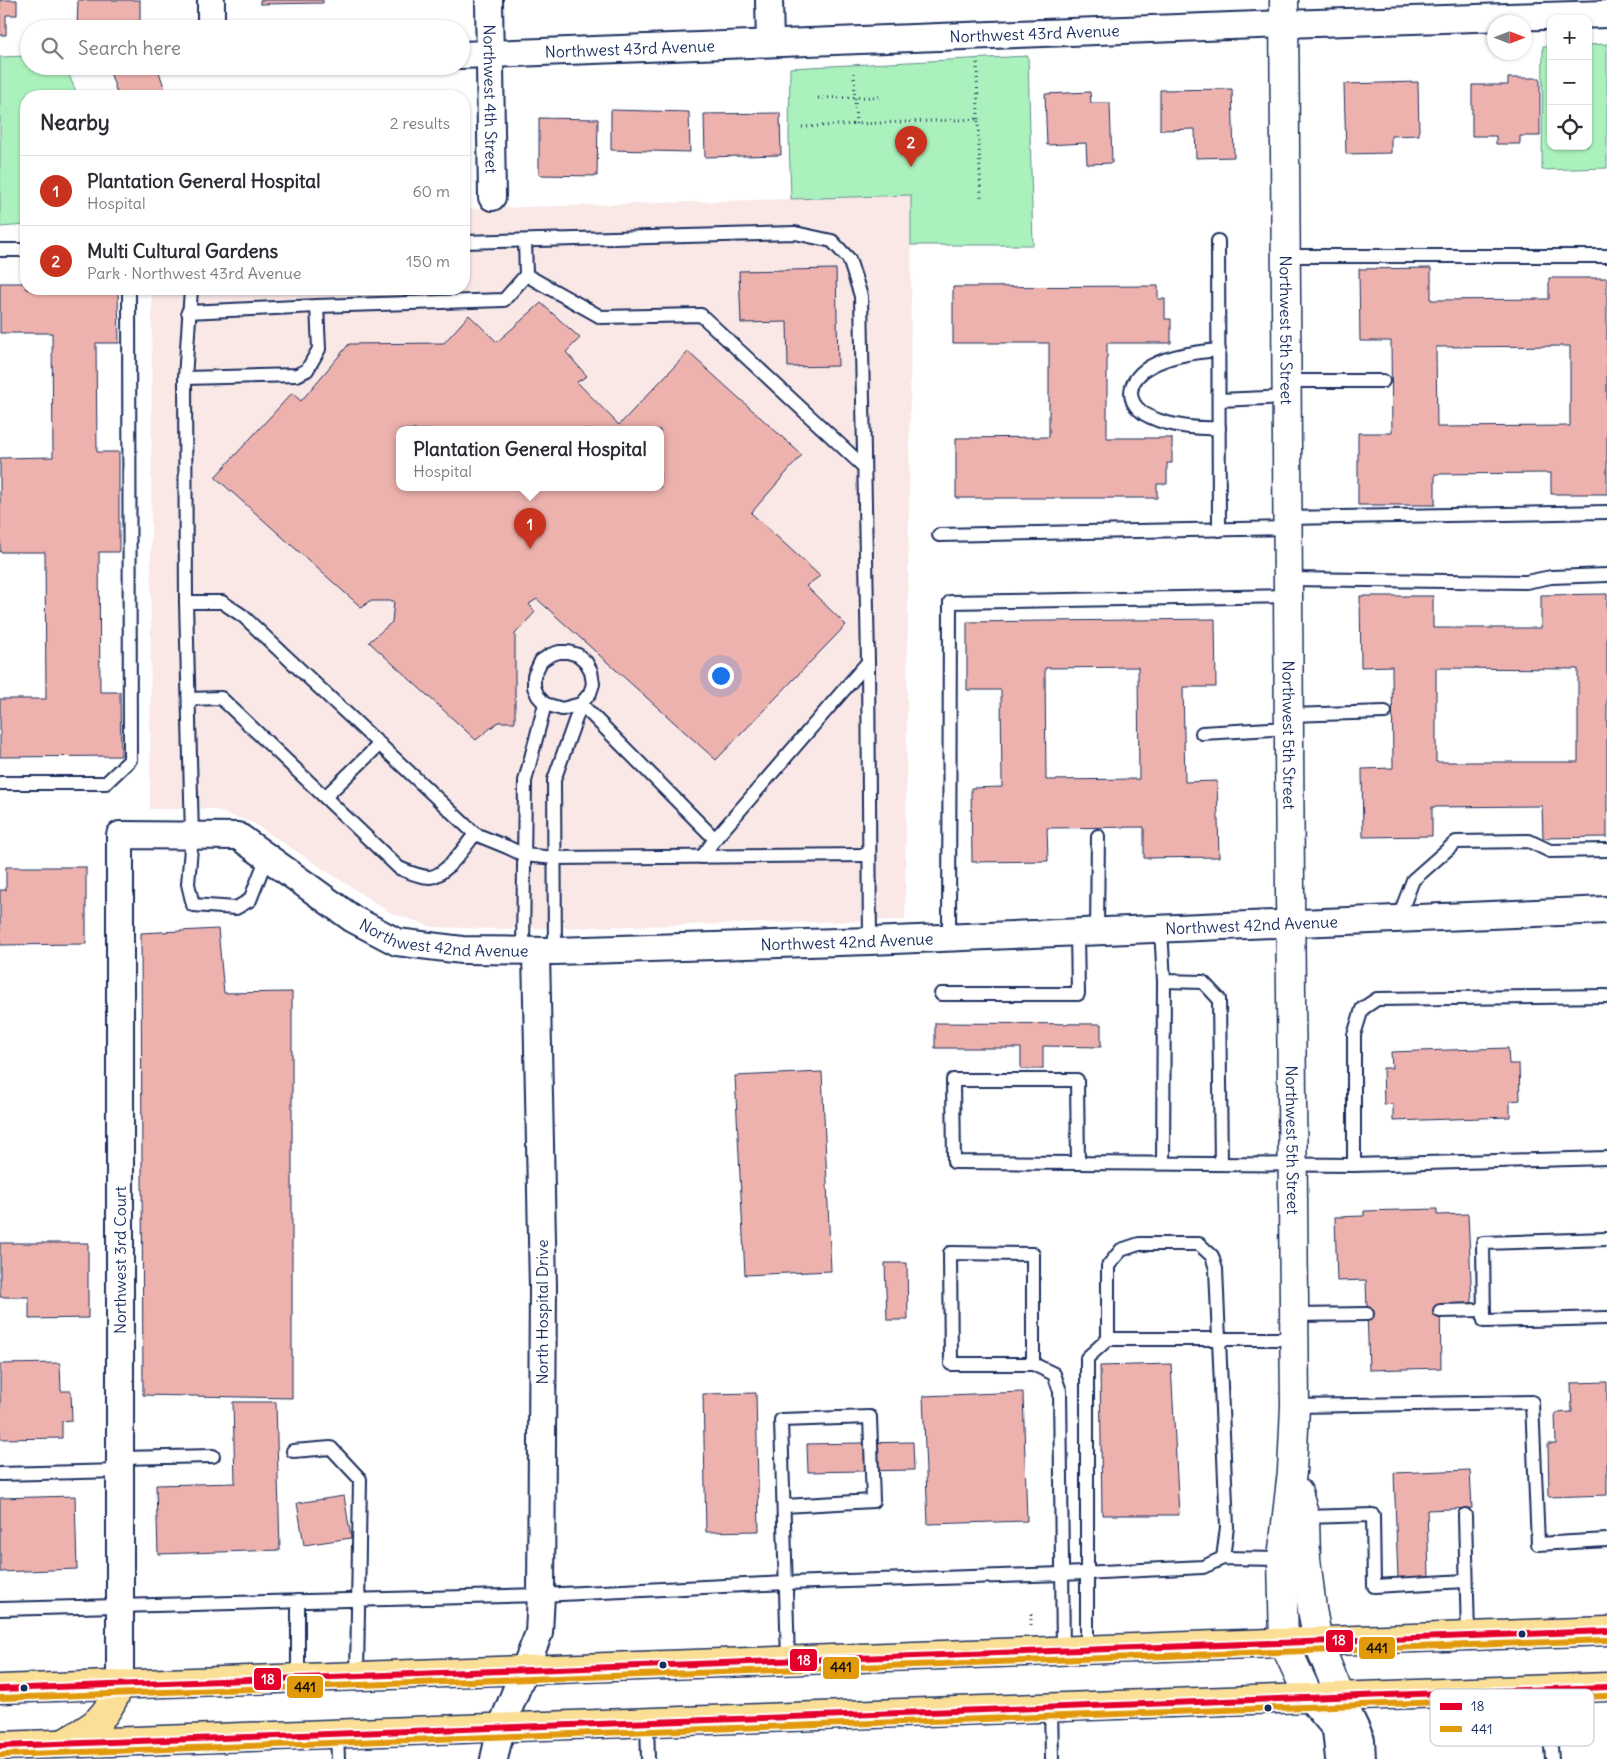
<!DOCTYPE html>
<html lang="en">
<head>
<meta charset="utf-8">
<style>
  body { margin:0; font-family:Delius,sans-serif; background:#f7f7f7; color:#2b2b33 }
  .controls { position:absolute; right:15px; top:15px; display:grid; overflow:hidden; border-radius:10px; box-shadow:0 1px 4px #0004 }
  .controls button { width:45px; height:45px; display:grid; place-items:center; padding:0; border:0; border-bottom:1px solid #e1e1e2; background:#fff; color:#2b2b33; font:25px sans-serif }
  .compass { position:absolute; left:1487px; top:15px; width:45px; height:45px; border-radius:50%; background:#fff; box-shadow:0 1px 4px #0004; rotate:90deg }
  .you { position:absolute; left:720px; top:675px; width:18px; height:18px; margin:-12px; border:4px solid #fff; border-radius:50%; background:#1a73e8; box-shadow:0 0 0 8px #1a73e833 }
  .badge { display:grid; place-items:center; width:32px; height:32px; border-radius:50%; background:#c8321e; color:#fff; font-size:16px; font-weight:700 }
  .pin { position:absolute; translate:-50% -41px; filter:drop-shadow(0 1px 2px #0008) }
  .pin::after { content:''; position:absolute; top:26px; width:18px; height:15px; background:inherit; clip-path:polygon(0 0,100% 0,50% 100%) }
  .popup { position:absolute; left:396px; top:426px; width:268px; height:65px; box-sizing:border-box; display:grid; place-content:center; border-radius:10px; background:#fff; filter:drop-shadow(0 1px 4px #0005); font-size:16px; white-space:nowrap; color:#7c7c81 }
  .popup b { font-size:19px; color:#2b2b33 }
  .popup::after { content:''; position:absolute; left:50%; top:100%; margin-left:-10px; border:10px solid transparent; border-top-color:#fff }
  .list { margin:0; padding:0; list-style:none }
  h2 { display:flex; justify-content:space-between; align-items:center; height:65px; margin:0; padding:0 20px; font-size:21px }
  h2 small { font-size:16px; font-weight:400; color:#7c7c81 }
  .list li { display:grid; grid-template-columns:32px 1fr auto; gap:15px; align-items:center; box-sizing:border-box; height:70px; padding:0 20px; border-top:1px solid #e1e1e2 }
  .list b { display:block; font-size:19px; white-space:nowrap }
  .list p { margin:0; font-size:16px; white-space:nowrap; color:#7c7c81 }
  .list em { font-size:16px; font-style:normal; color:#7c7c81 }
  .icon { flex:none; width:28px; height:28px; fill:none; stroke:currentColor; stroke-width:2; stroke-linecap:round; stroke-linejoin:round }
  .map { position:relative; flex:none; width:1607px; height:1759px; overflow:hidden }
  .search { position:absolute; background:#fff; box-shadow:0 1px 4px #0004; left:20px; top:20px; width:450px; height:55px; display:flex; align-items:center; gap:12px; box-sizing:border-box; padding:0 18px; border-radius:28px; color:#7c7c81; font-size:19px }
  .panel { position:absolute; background:#fff; box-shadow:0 1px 4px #0004; left:20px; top:90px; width:450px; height:205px; border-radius:20px }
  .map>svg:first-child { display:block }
  .built { fill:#fae8e7; fill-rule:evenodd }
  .green { fill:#abf1bd; stroke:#63908e }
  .building { fill:#edb2ae; stroke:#1b2f5e; fill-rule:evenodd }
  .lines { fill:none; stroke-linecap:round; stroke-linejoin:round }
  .service-casing { stroke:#1b2f5e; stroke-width:16 }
  .minor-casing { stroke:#1b2f5e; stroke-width:30 }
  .tertiary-casing { stroke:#1b2f5e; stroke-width:31 }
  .primary-casing { stroke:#1b2f5e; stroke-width:31 }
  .path { stroke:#1b2f5e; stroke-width:3; stroke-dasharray:1 4; stroke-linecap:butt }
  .service { stroke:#fff; stroke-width:12 }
  .minor { stroke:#fff; stroke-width:26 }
  .tertiary { stroke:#fff; stroke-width:28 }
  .primary { stroke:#fbdf96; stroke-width:28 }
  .bus-1-casing { stroke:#fff; stroke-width:10 }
  .bus-2-casing { stroke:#fff; stroke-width:10 }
  .bus-1 { stroke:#e4002b; stroke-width:6 }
  .bus-2 { stroke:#e19a09; stroke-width:6 }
  .bus-dot { fill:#1b2f5e; stroke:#fff; stroke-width:2 }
  .labels { text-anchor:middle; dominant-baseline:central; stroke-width:4; stroke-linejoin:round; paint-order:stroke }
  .street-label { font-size:16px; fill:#1b2f5e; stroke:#fff }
  .key { fill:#fff; stroke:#bbc1cf; stroke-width:1 }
  .key-label { font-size:14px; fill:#1b2f5e }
  .line-badge { stroke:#fff; stroke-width:2 }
  .badge-label { font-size:14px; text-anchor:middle; font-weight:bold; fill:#fff }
  .pale-badge-label { font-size:14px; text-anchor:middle; font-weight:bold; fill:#111 }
</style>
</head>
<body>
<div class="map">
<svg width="1607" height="1759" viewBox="0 0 1607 1759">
  <rect width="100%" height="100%" fill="#fff"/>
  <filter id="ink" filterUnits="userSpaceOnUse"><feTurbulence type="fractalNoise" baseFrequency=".02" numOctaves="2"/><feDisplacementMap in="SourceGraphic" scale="10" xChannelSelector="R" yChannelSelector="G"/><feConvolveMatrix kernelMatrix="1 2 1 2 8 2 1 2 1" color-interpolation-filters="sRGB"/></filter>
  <g filter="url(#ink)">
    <path class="built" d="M912 195 905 920 498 929 433 927 391 913 253 823 212 809H150L152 289H464V209ZM400 430H660V488H400Z"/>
    <g class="green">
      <polygon points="1607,44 1607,168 1542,170 1543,46 1551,46 1551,146 1588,146 1588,45"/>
      <polygon points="29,56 29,66 65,66 78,96 26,96 26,225 0,227 0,57"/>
      <polygon points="1028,56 1033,245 911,245 911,195 791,199 789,139 790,68"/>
    </g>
    <g class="building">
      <polygon points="0,0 17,0 17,15 6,15 6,35 0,35"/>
      <polygon points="78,0 140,0 140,29 77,28"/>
      <polygon points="260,0 323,0 323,3 260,4"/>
      <polygon points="108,66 157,66 167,96 118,96"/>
      <polygon points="1508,78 1540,78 1540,136 1520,136 1520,144 1496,144 1496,136 1472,136 1472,85 1508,85"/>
      <polygon points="1418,82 1419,135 1391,136 1391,153 1346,154 1344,84"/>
      <polygon points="1232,89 1234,157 1196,158 1195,129 1160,130 1160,90"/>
      <polygon points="1090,92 1091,103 1110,103 1112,163 1087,164 1086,143 1047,145 1045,94"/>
      <polygon points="611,110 689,112 690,152 611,150"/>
      <polygon points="780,113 781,155 705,157 704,114"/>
      <polygon points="539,118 598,119 597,176 539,175"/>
      <path d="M1431 268V300L1549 299V278H1607V494H1551V473L1435 474V505H1358V433H1392L1391 341H1360L1359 269ZM1570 346V426L1437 427 1436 347Z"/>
      <polygon points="836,269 838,366 788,367 787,322 741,323 739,271"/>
      <polygon points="0,283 26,283 26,289 118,289 119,343 96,343 97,452 119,452 119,552 99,552 100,692 120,692 121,756 0,757 0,699 46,699 45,552 0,552 0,458 53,457 52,333 0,333"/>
      <polygon points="1158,286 1158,299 1165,299 1165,319 1171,319 1171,343 1107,343 1107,438 1172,438 1172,463 1167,463 1167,484 1157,484 1157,498 956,498 956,438 1049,437 1049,343 953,343 953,287"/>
      <path d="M541 303 580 338 566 352 587 376 577 382 619 425 688 352 802 455 751 513 820 576 806 586 846 625 716 760 537 599 529 604 535 612 515 634V722H498L476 740 369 642 392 622 394 601H369L362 608 215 477 292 393 301 401 349 344 444 343 469 315 497 342ZM400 430H660V488H400Z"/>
      <path d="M1607 594V837L1543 838 1542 806 1432 807V836L1363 837 1362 769 1393 768 1392 666 1361 667 1360 596H1433V628H1541V595ZM1436 668 1578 669V762H1436Z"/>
      <path d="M1215 619 1216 687H1183L1185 782 1217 781 1219 857 1144 858V827L1047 828 1048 861 972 862 971 788 1002 787 1001 690H967V622ZM1138 667 1139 779 1046 780 1045 668Z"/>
      <polygon points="6,867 86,867 86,944 0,945 0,890 6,890"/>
      <polygon points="218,929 224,993 292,992 292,1398 143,1395 141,933"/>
      <polygon points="935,1023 1101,1024 1101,1047 1043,1046 1043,1069 1021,1069 1021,1048 935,1048"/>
      <polygon points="1508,1048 1509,1064 1519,1064 1520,1100 1510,1101 1510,1117 1393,1121 1393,1104 1384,1105 1383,1068 1392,1068 1391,1052"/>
      <polygon points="822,1072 831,1271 745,1275 735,1076"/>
      <polygon points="1437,1209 1437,1215 1468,1214 1472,1303 1440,1304 1441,1368 1369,1370 1366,1280 1337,1281 1335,1217 1364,1216 1364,1211"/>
      <polygon points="0,1243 88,1243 88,1318 29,1319 29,1297 0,1297"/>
      <polygon points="885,1263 907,1263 908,1320 887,1320"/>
      <polygon points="60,1363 61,1391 71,1391 72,1420 62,1421 62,1438 0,1439 0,1364"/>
      <polygon points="1171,1364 1179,1515 1102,1515 1100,1366"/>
      <polygon points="1607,1382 1607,1495 1549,1497 1548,1444 1556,1444 1555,1413 1572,1412 1571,1383"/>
      <polygon points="1023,1392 1027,1521 928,1524 923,1396"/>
      <polygon points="756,1393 759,1531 706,1532 703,1394"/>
      <polygon points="233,1402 276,1402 280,1550 158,1554 156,1485 235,1483"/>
      <polygon points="913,1442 914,1470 808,1472 807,1444"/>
      <polygon points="1470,1470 1472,1508 1427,1510 1429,1576 1398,1578 1394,1473"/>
      <polygon points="75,1496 77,1569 0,1572 0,1498"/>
      <polygon points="344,1496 351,1538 304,1545 297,1503"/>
    </g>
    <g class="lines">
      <g class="service-casing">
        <g id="service">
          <polyline points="1218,241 1219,530"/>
          <polyline points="464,242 795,233 832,241 849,259 861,296 868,662 870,941"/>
          <polyline points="0,250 26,250"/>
          <polyline points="1286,256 1607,256"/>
          <polyline points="526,275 601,317 701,315 863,466"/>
          <polyline points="191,289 185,378 186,602 192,836 188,884 193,905 236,908 250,900 267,857"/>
          <polyline points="188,312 317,306 504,300 526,275 525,241"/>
          <path d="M1219 350C1197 352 1171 355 1151 366 1142 371 1132 380 1131 392 1131 425 1196 429 1219 428"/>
          <polyline points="185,378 297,375 307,370 319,349 317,306"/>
          <polyline points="1287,381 1383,381"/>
          <polyline points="1219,400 1287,397"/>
          <polyline points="1287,518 1607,512"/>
          <polyline points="939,535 1287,528"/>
          <polyline points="1288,579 1526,582 1551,577 1607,575"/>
          <polyline points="186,602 222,602 243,616 475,834 507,847 524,855 555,858 869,855"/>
          <path d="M189 699 221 698 399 868C409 872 419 877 430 877 446 876 466 845 475 834"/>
          <polyline points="581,704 715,839"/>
          <polyline points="1289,715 1385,712"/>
          <polyline points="1202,733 1289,728"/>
          <polyline points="0,783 106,783 130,760 129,289"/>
          <polyline points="325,797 380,744"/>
          <polyline points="702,857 715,839 868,662"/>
          <polyline points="1398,919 1413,880 1456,842 1529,841 1550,851 1607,850"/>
          <polyline points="1161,929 1164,981 1203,982 1219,999 1221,1164"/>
          <polyline points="1097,931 1098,836"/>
          <polyline points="949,938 950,602 1288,596"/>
          <polyline points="523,951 525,781 545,704"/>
          <polyline points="555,951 554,780 581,704 590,693 593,684 591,671 586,662 578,655 568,652 559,652 550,655 541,661 534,676 534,687 538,696 545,704 562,709 581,704"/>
          <polyline points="941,994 1078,994 1077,932"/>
          <polyline points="1078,1163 1077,1080 953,1080 954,1162 1354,1165 1607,1158"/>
          <polyline points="1163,1163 1164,981"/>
          <polyline points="1354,1165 1354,1035 1362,1009 1377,999 1607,996"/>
          <polyline points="1607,1239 1483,1243 1484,1321 1607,1318"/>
          <polyline points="1440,1311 1484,1310"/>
          <polyline points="1294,1315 1367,1314"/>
          <polyline points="1108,1339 1108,1266 1121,1250 1139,1244 1199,1244 1212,1256 1216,1269 1227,1527 1223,1558"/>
          <polyline points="1033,1364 951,1364 950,1253 1033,1254 1033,1364 1054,1374 1060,1391 1063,1650"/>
          <polyline points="1295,1406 1532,1402 1538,1544 1607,1540"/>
          <polyline points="293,1451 331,1448 360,1479 357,1676"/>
          <polyline points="120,1458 213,1456"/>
          <polyline points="0,1474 120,1471"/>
          <polyline points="784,1506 873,1501 870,1417 781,1420 788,1660"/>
          <polyline points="1465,1515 1468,1636"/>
          <polyline points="1305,1517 1373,1515 1374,1586 1466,1581"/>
          <polyline points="298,1601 298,1678"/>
          <polyline points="0,1609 541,1595 786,1583 1062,1574 1203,1567 1223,1558 1282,1559"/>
          <polyline points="1087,1650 1087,1358 1108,1339 1295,1339"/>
          <polyline points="1546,1689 1552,1759"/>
          <polyline points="1051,1706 1052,1759"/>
          <polyline points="647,1722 648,1759"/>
          <polyline points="337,1734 338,1759"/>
        </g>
      </g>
      <g class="minor-casing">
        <g id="minor">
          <polyline points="211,0 211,29"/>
          <path id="s1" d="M489 0 492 197"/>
          <polyline points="769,0 770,43"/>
          <path id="s2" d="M461 55 1284 24 1607 14"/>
          <path id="s3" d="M120 1685V835L238 836 353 919 397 942 462 950 555 951 870 941 1607 910"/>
          <polyline points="1340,1696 1361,1740 1362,1759"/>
          <polyline points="1309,1697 1336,1729 1339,1759"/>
          <polyline points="494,1759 501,1728 539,1633 541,1595 543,1287 536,952"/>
        </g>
      </g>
      <g class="tertiary-casing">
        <g id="tertiary">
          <path id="s4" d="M1284 0 1290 891 1295 1406 1292 1471 1282 1559 1284 1643 1309 1697"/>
          <polyline points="1298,1492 1305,1517 1306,1559 1312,1609 1318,1642 1340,1696"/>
        </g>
      </g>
      <g class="primary-casing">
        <g id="primary">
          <polyline points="0,1689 1607,1631"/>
          <path d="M64 1743C96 1725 105 1720 120 1685"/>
          <polyline points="0,1746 1607,1687"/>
        </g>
      </g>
      <g class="path">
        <polyline points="977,63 978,119"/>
        <polyline points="854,73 856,124 978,119 981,198"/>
        <polyline points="818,98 879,97"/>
        <polyline points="802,127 856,124"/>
        <polyline points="1031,1625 1031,1610"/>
      </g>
      <use href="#service" class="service"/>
      <use href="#minor" class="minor"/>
      <use href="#tertiary" class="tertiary"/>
      <use href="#primary" class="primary"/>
      <g class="bus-1-casing">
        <g id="bus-1">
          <polyline points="0,1689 1607,1631"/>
          <polyline points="0,1746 1607,1687"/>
        </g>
      </g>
      <g class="bus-2-casing">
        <g id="bus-2">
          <polyline points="0,1698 1607,1640"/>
          <polyline points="0,1755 1607,1696"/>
        </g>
      </g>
      <use href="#bus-1" class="bus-1"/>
      <use href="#bus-2" class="bus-2"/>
    </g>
  </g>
  <g class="bus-dot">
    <circle cx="1522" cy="1634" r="4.5"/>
    <circle cx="663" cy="1665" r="4.5"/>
    <circle cx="24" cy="1688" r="4.5"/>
    <circle cx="1268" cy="1708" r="4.5"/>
  </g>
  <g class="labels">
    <g class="street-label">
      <text stroke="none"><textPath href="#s2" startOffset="574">Northwest 43rd Avenue</textPath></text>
      <text stroke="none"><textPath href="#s2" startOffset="169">Northwest 43rd Avenue</textPath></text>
      <text stroke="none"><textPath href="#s1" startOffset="99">Northwest 4th Street</textPath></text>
      <text stroke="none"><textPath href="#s4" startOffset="330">Northwest 5th Street</textPath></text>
      <text stroke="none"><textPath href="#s4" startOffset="735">Northwest 5th Street</textPath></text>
      <text stroke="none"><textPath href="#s3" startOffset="2015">Northwest 42nd Avenue</textPath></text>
      <text stroke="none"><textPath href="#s3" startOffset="1205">Northwest 42nd Avenue</textPath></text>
      <text stroke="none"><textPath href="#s3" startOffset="1610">Northwest 42nd Avenue</textPath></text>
      <text stroke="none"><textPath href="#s4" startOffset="1140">Northwest 5th Street</textPath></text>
      <text transform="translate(120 1260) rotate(-90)">Northwest 3rd Court</text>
      <text transform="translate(542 1312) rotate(-90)">North Hospital Drive</text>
    </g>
  </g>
  <rect x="1430" y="1689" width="164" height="57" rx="8" class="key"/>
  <rect x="1440" y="1703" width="22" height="7" fill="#e4002b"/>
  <rect x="1440" y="1726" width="22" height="6" fill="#e19a09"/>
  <g class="key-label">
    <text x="1471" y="1711">18</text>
    <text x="1471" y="1734">441</text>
  </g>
  <g class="line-badge">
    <rect x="1325" y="1629" width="29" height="24" rx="5" fill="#e4002b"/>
    <rect x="1358" y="1636" width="38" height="24" rx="5" fill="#e19a09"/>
    <rect x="789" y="1648" width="29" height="24" rx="5" fill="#e4002b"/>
    <rect x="822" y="1656" width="38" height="24" rx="5" fill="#e19a09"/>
    <rect x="253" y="1667" width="29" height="24" rx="5" fill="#e4002b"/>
    <rect x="286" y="1675" width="38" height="24" rx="5" fill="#e19a09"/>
  </g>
  <g class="badge-label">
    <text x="1339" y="1645">18</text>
    <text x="804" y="1665">18</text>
    <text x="268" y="1684">18</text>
  </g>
  <g class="pale-badge-label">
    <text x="1377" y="1653">441</text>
    <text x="841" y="1672">441</text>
    <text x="305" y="1692">441</text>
  </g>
</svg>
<div class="controls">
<button>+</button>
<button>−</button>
<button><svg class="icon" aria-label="locate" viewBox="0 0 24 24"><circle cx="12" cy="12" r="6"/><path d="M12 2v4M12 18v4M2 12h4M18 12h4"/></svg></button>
</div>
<svg class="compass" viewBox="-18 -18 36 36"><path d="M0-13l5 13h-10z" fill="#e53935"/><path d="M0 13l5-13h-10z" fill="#7c7c81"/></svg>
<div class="you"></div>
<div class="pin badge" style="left:530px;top:549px">1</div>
<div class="popup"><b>Plantation General Hospital</b>Hospital</div>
<div class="pin badge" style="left:911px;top:167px">2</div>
<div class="search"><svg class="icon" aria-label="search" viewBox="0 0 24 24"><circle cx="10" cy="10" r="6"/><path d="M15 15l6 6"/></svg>Search here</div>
<section class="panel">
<h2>Nearby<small>2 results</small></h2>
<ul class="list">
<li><span class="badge">1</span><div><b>Plantation General Hospital</b><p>Hospital</p></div><em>60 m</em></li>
<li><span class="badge">2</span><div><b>Multi Cultural Gardens</b><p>Park · Northwest 43rd Avenue</p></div><em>150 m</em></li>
</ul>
</section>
</div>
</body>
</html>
